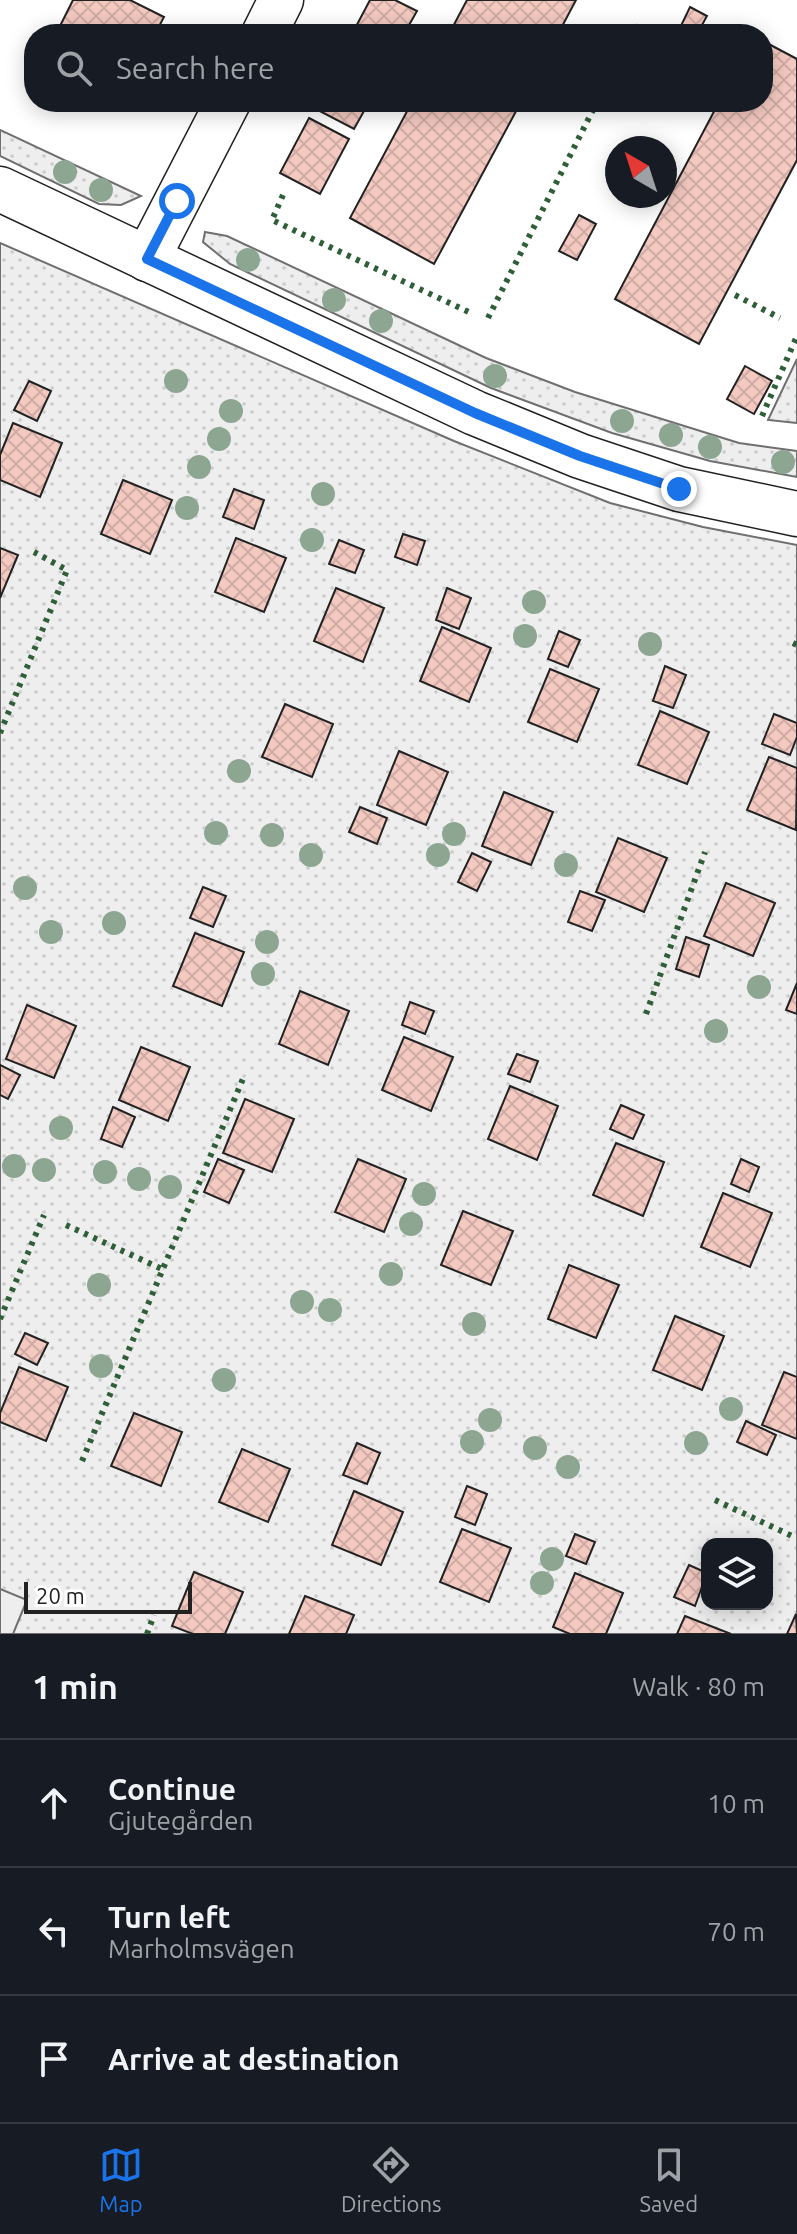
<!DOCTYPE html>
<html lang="en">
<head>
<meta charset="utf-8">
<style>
  body { margin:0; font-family:Ubuntu,sans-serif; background:#20242c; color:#f1f3f6 }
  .controls { position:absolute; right:24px; bottom:24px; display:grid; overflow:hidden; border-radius:16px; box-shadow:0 4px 20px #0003 }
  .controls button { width:72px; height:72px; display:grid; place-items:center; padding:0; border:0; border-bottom:2px solid #363941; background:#171b24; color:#f1f3f6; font:40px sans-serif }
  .compass { position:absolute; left:605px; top:136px; width:72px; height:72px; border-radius:50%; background:#171b24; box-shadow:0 4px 20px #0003; rotate:321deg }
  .scale { position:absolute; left:24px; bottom:20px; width:168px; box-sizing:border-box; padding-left:8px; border:4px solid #222; border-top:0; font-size:22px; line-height:28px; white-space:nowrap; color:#222; -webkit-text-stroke:6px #fff; paint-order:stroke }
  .stop { position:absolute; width:24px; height:24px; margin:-18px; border:6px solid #1a73e8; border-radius:50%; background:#fff }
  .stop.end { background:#1a73e8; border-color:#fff; box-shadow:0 2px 8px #0008 }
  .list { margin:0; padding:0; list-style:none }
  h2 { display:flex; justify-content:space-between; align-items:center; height:104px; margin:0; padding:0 32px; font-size:34px }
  h2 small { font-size:26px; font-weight:400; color:#9ea1a6 }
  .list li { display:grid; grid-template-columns:52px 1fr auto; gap:24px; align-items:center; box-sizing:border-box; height:128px; padding:0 32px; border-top:2px solid #363941 }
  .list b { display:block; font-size:30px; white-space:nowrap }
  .list p { margin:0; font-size:26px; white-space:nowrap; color:#9ea1a6 }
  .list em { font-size:26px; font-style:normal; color:#9ea1a6 }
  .icon { flex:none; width:44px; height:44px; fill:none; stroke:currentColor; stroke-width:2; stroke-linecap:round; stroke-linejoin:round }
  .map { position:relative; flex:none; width:797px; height:1634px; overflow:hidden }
  .search { position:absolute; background:#171b24; box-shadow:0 4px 20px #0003; left:24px; right:24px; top:24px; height:88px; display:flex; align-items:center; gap:20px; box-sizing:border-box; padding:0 28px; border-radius:32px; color:#9ea1a6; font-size:30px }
  .sheet { height:488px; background:#171b24 }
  nav { display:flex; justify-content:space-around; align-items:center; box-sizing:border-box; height:112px; border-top:2px solid #363941; background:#171b24; font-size:22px; color:#9ea1a6 }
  nav a { display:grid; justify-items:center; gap:4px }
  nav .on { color:#1a73e8 }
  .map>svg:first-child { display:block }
  .grass { fill:url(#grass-dots); stroke:#6f6f6f; stroke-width:2; fill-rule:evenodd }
  .pitch { fill:#eee; stroke:#6f6f6f; stroke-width:2 }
  .building { fill:url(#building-cross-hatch); stroke:#222; stroke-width:2 }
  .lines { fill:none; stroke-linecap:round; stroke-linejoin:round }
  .street-casing { stroke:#222; stroke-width:47 }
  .street { stroke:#fff; stroke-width:44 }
  .hedge { stroke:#2f5e38; stroke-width:6; stroke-dasharray:4 6; stroke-linecap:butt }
  .tree { fill:#8da692 }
  .route { stroke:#1a73e8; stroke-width:10 }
</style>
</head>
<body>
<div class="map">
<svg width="797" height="1634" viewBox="0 0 797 1634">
  <defs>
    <pattern id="grass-dots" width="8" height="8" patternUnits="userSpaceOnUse" patternTransform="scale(2)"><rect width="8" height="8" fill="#eee"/><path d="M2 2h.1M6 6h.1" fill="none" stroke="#ccc" stroke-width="1.8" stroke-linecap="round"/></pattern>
    <pattern id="building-cross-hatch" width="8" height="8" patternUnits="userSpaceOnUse" patternTransform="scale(2)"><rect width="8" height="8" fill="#f3c9c0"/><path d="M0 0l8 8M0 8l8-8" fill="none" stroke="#d0aca5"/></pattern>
  </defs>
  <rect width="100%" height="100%" fill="#fff"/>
  <g class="grass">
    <polygon points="0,130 141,196 121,205 99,204 0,156"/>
    <polygon points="205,232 227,236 486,358 575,392 739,443 797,451 797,477 710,461 612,433 491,388 230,264 203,242"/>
    <path d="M0 243 454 441 610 503 703 527 797 545V1634H0ZM707 1544H767V1604H707Z"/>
    <polygon points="797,359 797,423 768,420"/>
  </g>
  <polygon class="pitch" points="0,1589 27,1600 13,1634 0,1634"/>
  <g class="building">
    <polygon points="73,0 130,0 164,17 155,34 56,34"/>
    <polygon points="370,0 395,0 417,11 404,34 352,34"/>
    <polygon points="467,0 576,0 558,34 449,34"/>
    <polygon points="690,7 707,16 697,34 677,34"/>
    <polygon points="763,41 797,59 797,160 699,344 615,299 719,102 763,102"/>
    <polygon points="317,102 369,102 354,129 314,108"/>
    <polygon points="412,102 521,102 434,264 350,218"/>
    <polygon points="309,118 349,139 320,194 280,173"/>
    <polygon points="579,215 596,224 577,260 559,251"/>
    <polygon points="745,366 772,381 754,414 727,399"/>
    <polygon points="29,381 51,391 37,421 14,410"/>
    <polygon points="13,423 62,443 40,497 0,480 0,455"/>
    <polygon points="123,480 172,500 150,554 101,534"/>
    <polygon points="234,489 264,500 254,529 223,517"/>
    <polygon points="403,534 425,541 417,565 395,557"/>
    <polygon points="236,538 286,558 264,612 215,592"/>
    <polygon points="339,540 364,550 355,573 329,564"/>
    <polygon points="0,548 18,555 0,598"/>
    <polygon points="336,588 384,608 363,662 314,641"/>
    <polygon points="447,588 471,598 459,629 436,620"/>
    <polygon points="442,627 491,648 469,702 420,681"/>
    <polygon points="559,631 580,640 568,667 548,659"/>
    <polygon points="665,666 686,675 673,708 653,701"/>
    <polygon points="550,669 599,689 577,742 528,722"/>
    <polygon points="285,704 333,724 312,777 262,757"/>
    <polygon points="660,711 709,732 687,784 638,765"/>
    <polygon points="774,714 797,723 797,737 790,755 762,744"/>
    <polygon points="399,751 448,772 426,825 377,805"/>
    <polygon points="769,757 797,768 796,830 747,810"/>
    <polygon points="504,792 553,812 531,865 482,846"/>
    <polygon points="360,807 387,818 377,844 349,832"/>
    <polygon points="618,838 667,858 644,912 596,892"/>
    <polygon points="472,853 491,862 477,891 458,882"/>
    <polygon points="726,883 775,903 753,956 704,936"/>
    <polygon points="203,887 226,896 213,927 190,918"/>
    <polygon points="580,891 605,900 592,931 568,922"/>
    <polygon points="195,933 244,952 222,1006 173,986"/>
    <polygon points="686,937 709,945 699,977 676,969"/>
    <polygon points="797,983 797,1014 786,1010"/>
    <polygon points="300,991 349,1011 328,1065 279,1044"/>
    <polygon points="410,1002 434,1011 425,1034 402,1025"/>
    <polygon points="27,1005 76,1026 54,1078 6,1059"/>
    <polygon points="404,1037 453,1057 431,1111 382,1090"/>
    <polygon points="141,1047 190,1067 168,1121 119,1100"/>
    <polygon points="517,1054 538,1061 530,1082 508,1074"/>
    <polygon points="0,1065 20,1075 8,1099 0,1095"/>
    <polygon points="510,1086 558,1106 537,1160 488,1139"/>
    <polygon points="245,1099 294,1119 272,1172 223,1153"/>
    <polygon points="621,1105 644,1115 633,1139 610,1129"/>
    <polygon points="113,1107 135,1117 122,1147 101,1139"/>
    <polygon points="616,1143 664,1162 643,1216 593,1195"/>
    <polygon points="218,1159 244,1170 229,1203 204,1192"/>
    <polygon points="358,1159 406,1179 384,1232 335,1212"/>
    <polygon points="741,1159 759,1167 749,1192 731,1184"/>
    <polygon points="723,1193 772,1213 750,1267 701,1247"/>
    <polygon points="463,1211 513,1231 491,1285 441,1265"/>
    <polygon points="569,1265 619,1285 596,1338 548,1319"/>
    <polygon points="675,1316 724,1336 702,1390 653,1370"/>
    <polygon points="25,1333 48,1343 37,1365 15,1354"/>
    <polygon points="19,1367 68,1387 46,1441 0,1422 0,1413"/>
    <polygon points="784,1372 797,1377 797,1439 762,1425"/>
    <polygon points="134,1413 182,1432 161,1486 111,1466"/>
    <polygon points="746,1421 776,1435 767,1455 737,1442"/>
    <polygon points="357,1443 380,1453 367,1484 343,1475"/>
    <polygon points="242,1449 290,1469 268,1522 219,1502"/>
    <polygon points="467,1486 487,1494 475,1525 455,1517"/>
    <polygon points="354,1491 403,1512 381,1565 332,1545"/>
    <polygon points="462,1529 511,1548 489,1602 440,1582"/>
    <polygon points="575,1534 595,1542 586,1564 566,1556"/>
    <polygon points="689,1565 707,1573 695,1606 674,1597"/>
    <polygon points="194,1572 243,1592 225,1634 193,1634 172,1626"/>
    <polygon points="575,1573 623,1593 606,1634 570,1634 553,1627"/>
    <polygon points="305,1596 354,1615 346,1634 289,1634"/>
    <polygon points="796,1614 797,1634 787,1634"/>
    <polygon points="685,1616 731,1634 677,1634"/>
  </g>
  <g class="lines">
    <g class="street-casing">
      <g id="street">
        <polyline points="264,34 281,0"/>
        <polyline points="0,189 475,413 580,456 679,489 797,514"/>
        <polyline points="147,259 228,102"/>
      </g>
    </g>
    <use href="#street" class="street"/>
    <g class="hedge">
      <polyline points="634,34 639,25"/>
      <polyline points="283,195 272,220 473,314"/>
      <polyline points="735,295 780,318"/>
      <polyline points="488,318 597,102"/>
      <polyline points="762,416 797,336"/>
      <polyline points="793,643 797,645"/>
      <polyline points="0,733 67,570 34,552"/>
      <polyline points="646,1014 705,852"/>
      <polyline points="66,1225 162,1269"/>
      <polyline points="0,1319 44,1215"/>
      <polyline points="82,1461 245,1074"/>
      <polyline points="715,1500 792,1536"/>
      <polyline points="147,1634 154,1615"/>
    </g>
  </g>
  <g class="tree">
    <circle cx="65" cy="172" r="12"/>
    <circle cx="101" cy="190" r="12"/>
    <circle cx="248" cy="260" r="12"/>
    <circle cx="334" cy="300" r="12"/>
    <circle cx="381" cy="321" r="12"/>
    <circle cx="495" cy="376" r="12"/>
    <circle cx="176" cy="381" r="12"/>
    <circle cx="231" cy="411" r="12"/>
    <circle cx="622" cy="421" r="12"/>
    <circle cx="671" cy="435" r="12"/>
    <circle cx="219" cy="439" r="12"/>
    <circle cx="710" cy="447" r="12"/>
    <circle cx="783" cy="462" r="12"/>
    <circle cx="199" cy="467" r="12"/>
    <circle cx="323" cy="494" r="12"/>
    <circle cx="187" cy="508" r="12"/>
    <circle cx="312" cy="540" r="12"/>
    <circle cx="534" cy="602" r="12"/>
    <circle cx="525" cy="636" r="12"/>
    <circle cx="650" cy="644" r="12"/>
    <circle cx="239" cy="771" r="12"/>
    <circle cx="216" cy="833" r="12"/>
    <circle cx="454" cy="834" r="12"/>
    <circle cx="272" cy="835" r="12"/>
    <circle cx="311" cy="855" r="12"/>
    <circle cx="438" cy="855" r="12"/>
    <circle cx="566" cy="865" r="12"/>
    <circle cx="25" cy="888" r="12"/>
    <circle cx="114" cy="923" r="12"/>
    <circle cx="51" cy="932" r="12"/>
    <circle cx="267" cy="942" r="12"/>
    <circle cx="263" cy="974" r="12"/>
    <circle cx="759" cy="987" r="12"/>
    <circle cx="716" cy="1031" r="12"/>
    <circle cx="61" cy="1128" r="12"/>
    <circle cx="14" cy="1166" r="12"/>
    <circle cx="44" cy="1170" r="12"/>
    <circle cx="105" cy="1172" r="12"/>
    <circle cx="139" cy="1179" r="12"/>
    <circle cx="170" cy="1187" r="12"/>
    <circle cx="424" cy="1194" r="12"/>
    <circle cx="411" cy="1224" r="12"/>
    <circle cx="391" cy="1274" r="12"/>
    <circle cx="99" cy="1285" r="12"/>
    <circle cx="302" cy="1302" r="12"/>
    <circle cx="330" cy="1310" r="12"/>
    <circle cx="474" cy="1324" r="12"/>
    <circle cx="101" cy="1366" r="12"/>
    <circle cx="224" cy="1380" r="12"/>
    <circle cx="731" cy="1409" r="12"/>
    <circle cx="490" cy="1420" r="12"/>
    <circle cx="472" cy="1442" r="12"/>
    <circle cx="696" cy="1443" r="12"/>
    <circle cx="535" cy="1448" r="12"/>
    <circle cx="568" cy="1467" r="12"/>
    <circle cx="552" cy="1559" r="12"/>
    <circle cx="542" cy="1583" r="12"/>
  </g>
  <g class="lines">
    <polyline class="route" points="177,201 147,259 475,413 580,456 679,489"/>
  </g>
</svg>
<div class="controls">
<button><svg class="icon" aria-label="layers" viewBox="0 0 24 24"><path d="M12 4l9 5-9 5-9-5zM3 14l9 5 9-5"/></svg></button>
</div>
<svg class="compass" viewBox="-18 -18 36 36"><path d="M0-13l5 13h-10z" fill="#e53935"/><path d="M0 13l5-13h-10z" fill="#9ea1a6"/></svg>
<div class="scale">20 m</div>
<div class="stop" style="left:177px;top:201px"></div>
<div class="stop end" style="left:679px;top:489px"></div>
<div class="search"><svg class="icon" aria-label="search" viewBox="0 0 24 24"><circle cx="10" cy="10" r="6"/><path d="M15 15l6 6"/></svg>Search here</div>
</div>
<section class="sheet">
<h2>1 min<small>Walk · 80 m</small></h2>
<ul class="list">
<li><svg class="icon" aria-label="ahead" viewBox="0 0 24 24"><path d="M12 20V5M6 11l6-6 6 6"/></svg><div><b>Continue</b><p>Gjutegården</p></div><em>10 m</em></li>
<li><svg class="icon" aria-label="left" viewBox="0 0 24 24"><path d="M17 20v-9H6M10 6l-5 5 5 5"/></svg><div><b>Turn left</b><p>Marholmsvägen</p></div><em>70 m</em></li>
<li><svg class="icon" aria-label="arrive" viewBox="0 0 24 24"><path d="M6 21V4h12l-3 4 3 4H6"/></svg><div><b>Arrive at destination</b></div></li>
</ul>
</section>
<nav>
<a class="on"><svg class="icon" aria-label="map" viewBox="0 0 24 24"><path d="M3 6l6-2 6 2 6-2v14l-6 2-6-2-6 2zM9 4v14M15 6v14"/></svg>Map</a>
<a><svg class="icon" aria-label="directions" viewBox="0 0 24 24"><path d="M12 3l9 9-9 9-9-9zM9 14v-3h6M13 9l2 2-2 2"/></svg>Directions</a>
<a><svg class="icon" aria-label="saved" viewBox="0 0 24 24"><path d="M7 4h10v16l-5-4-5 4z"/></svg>Saved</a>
</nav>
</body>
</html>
